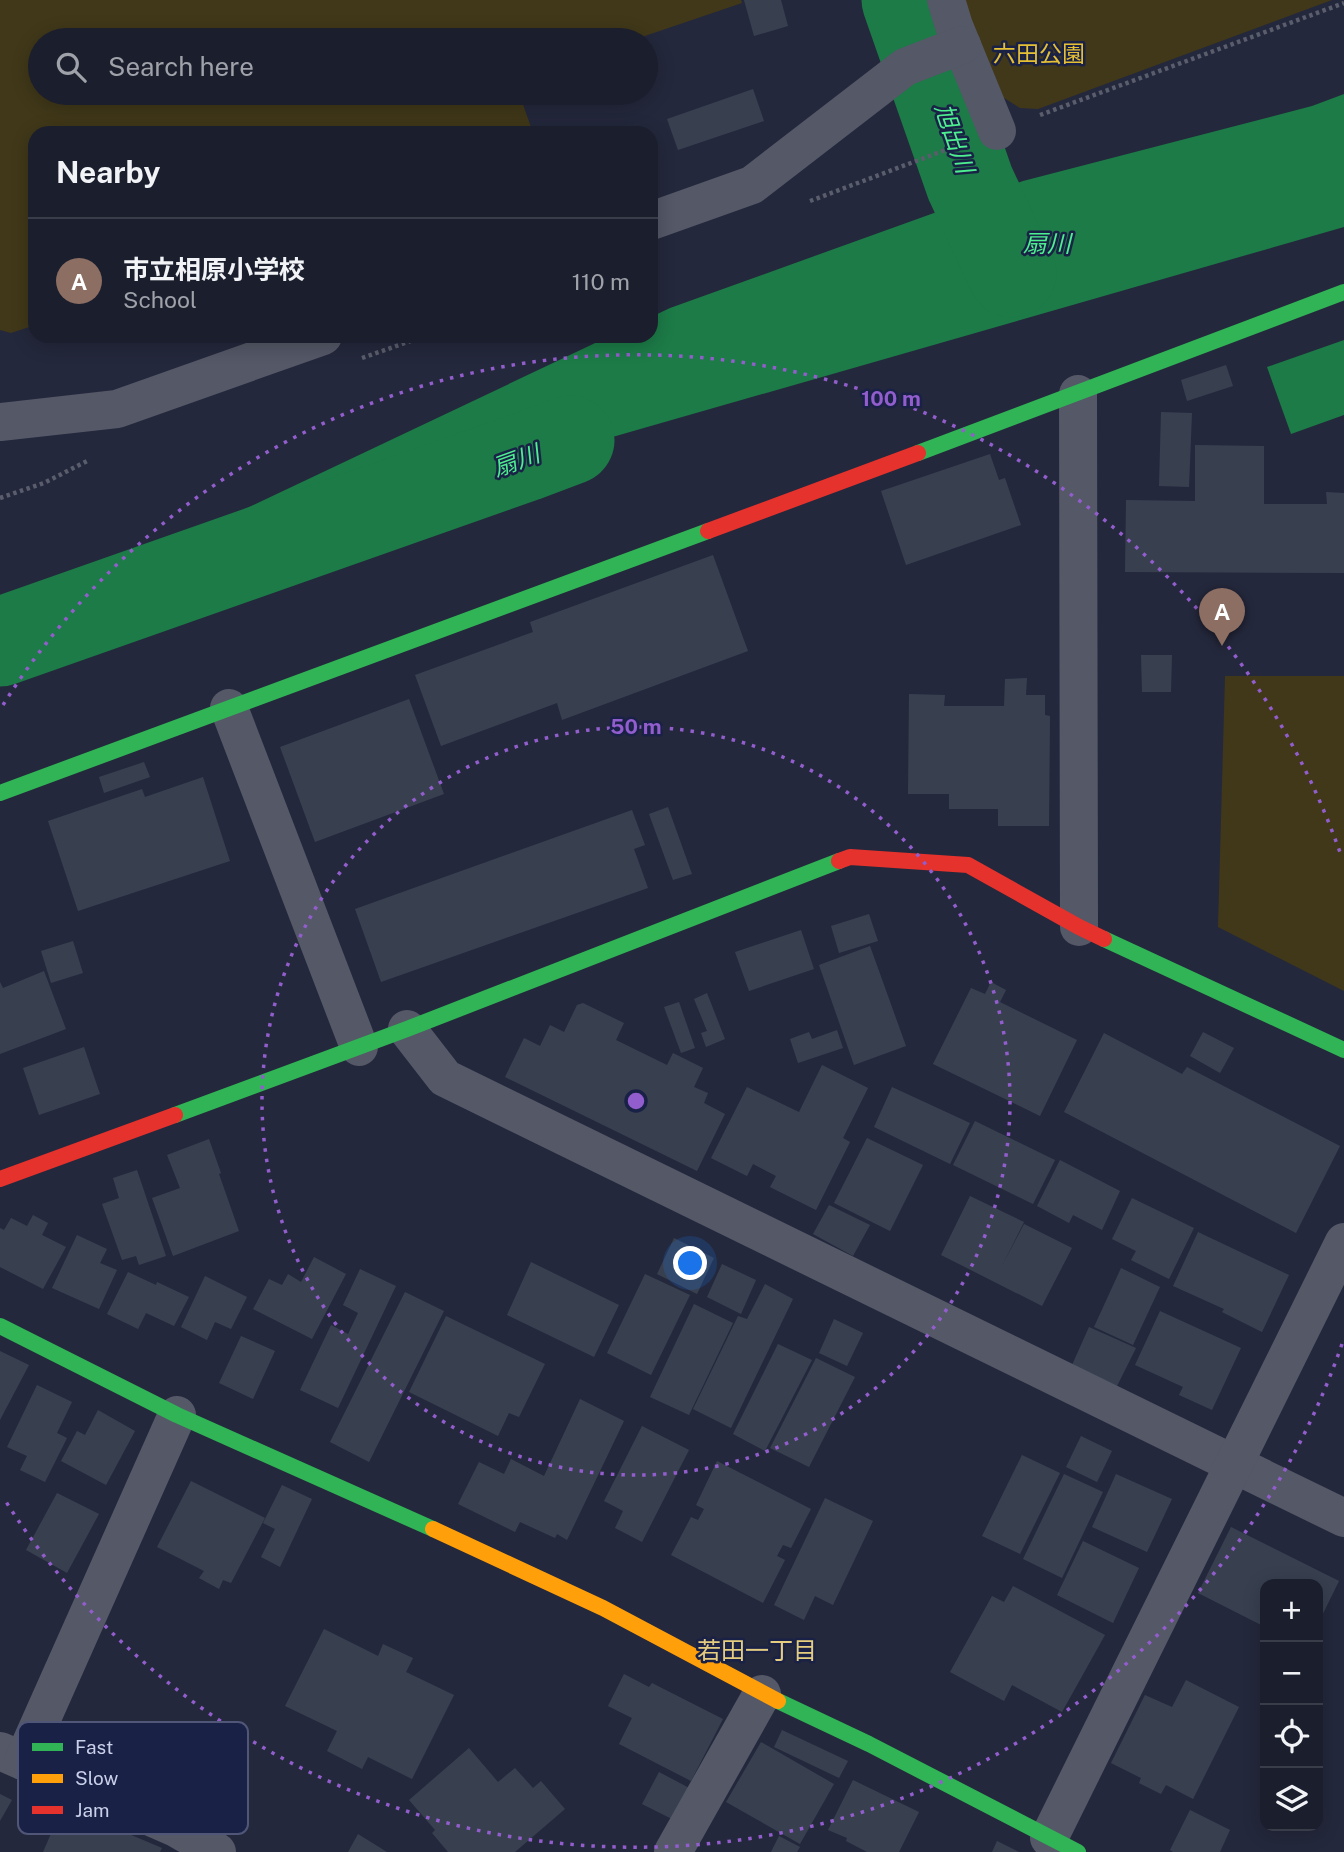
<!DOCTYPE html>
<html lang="en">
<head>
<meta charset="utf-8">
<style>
  body { margin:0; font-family:"Public Sans","Noto Sans JP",sans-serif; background:#242735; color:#f1f3f6 }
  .controls { position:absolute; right:21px; bottom:21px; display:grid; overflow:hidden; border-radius:14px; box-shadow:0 4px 18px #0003 }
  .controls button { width:63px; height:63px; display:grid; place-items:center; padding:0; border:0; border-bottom:2px solid #393c49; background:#1b1e2d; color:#f1f3f6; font:35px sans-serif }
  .you { position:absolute; left:691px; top:1264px; width:24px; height:24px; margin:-18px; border:5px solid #fff; border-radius:50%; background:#1a73e8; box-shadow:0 0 0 10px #1a73e833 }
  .badge { display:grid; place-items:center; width:46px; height:46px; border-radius:50%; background:#db2777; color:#fff; font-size:23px; font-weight:700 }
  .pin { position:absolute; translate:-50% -58px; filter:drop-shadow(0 2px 4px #0008) }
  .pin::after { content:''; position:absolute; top:37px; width:24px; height:21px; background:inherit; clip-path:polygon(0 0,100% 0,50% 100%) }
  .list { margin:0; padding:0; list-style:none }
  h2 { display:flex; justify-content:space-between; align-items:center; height:91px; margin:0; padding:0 28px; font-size:30px }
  h2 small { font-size:23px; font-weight:400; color:#a0a2aa }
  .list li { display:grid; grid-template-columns:46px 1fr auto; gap:21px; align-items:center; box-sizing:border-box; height:126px; padding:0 28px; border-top:2px solid #393c49 }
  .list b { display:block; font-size:26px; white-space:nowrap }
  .list p { margin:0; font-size:23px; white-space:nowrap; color:#a0a2aa }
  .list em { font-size:23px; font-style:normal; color:#a0a2aa }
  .icon { flex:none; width:38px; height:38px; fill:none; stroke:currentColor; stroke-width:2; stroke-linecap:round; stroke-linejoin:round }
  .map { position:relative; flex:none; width:1344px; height:1852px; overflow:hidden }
  .search { position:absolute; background:#1b1e2d; box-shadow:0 4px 18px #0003; left:28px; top:28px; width:630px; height:77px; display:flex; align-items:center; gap:18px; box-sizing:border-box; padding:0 24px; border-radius:38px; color:#a0a2aa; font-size:26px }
  .panel { position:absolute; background:#1b1e2d; box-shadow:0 4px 18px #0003; left:28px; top:126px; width:630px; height:217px; border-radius:21px }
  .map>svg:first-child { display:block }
  .green { fill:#413819 }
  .water { fill:#1c7b47 }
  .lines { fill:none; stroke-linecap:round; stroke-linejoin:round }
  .river { stroke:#1c7b47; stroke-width:89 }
  .building { fill:#384050 }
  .path { stroke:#5a5d6b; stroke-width:4.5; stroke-dasharray:3.5 3.5; stroke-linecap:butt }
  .street { stroke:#545867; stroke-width:38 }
  .fast { stroke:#30b455; stroke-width:16 }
  .slow { stroke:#ff9f0a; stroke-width:16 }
  .jam { stroke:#e5322d; stroke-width:16 }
  .ring { fill:none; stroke:#925dcc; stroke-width:3.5; stroke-dasharray:3.5 7 }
  .labels { text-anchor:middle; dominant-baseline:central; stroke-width:5; stroke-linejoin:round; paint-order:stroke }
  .park-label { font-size:23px; fill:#e5c035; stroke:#1a2146 }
  .water-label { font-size:24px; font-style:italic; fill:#4df08f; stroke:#1a2146 }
  .neighbourhood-label { font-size:24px; fill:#e5cd80; stroke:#1a2146 }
  .key { fill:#1a2146; stroke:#4f5677; stroke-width:2 }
  .key-label { font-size:19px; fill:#c9d0e9 }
  .centre { fill:#925dcc; stroke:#1a2146; stroke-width:3.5 }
  .ring-label { font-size:21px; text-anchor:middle; font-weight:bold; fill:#925dcc; stroke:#1a2146; stroke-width:5; stroke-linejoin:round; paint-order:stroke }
</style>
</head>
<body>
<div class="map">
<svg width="1344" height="1852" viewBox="0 0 1344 1852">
  <rect width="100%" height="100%" fill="#24283c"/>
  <g class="green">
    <polygon points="0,0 741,0 742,3 633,40 40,40 40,93 519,93 533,133 35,133 35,325 11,333 0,330"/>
    <polygon points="962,0 1332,0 1038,109 1020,108 1001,96"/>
    <polygon points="1225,676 1344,676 1344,991 1218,927"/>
  </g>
  <g class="water">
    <polygon points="1344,94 1344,227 303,526 0,650 0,604 245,509 610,336 651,336 651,317 670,308 1023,181 1312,106"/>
    <polygon points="1344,340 1344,415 1291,434 1267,367"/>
  </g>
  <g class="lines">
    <g class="river">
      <polyline points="906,0 970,183 1012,273"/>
      <polyline points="0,642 525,457 570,440"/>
    </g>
  </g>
  <g class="building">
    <polygon points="744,0 781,0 788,26 754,36"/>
    <polygon points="753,89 764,121 678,150 667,119"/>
    <polygon points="1226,365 1233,386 1187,401 1181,380"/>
    <polygon points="1161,412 1192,413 1189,487 1159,486"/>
    <polygon points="1195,445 1264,446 1264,504 1327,504 1326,492 1344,493 1344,573 1125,572 1126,500 1195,501"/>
    <polygon points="990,454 999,480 1005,478 1021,525 906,565 881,491"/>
    <polygon points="713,555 748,651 562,720 557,703 441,746 415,675 533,632 530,622"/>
    <polygon points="1141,655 1172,655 1171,692 1142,692"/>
    <polygon points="1027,678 1026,695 1045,695 1045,715 1050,716 1049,826 998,826 998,809 949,809 949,794 908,794 909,694 945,695 944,706 1004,706 1005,679"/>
    <polygon points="409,699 444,794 315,842 280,747"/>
    <polygon points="144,762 150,777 104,793 99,777"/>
    <polygon points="203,777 230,861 78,911 48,821 142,789 145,797"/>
    <polygon points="668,807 692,874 673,880 649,814"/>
    <polygon points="632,810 645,845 634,849 648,888 381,982 355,909"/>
    <polygon points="869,914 878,941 839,953 831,926"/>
    <polygon points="801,930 814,969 749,991 735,952"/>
    <polygon points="73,941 83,973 51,983 41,951"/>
    <polygon points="870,946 906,1046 854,1065 819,965"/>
    <polygon points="44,971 66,1029 0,1054 0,982 3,988"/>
    <polygon points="991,982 1006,990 1000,1002 1077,1040 1040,1116 933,1064 971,988 985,994"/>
    <polygon points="707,993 725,1039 706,1047 701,1033 707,1031 694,999"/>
    <polygon points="679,1002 695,1048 681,1053 664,1007"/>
    <polygon points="583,1003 624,1023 616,1040 667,1065 673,1053 703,1068 694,1087 708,1093 704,1103 725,1114 697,1171 505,1077 524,1038 540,1046 550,1025 564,1032 577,1005"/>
    <polygon points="837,1030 843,1048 798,1063 790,1039 809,1032 812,1039"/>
    <polygon points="1203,1032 1234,1048 1220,1073 1190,1056"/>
    <polygon points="1104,1033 1182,1074 1187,1067 1340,1146 1296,1233 1064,1112"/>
    <polygon points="84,1047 100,1094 39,1115 23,1068"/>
    <polygon points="822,1065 868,1088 843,1138 850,1142 816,1210 770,1187 776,1176 753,1164 747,1176 711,1158 747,1087 799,1112"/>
    <polygon points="892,1087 970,1123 950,1164 874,1127"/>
    <polygon points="975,1121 1055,1160 1033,1204 953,1165"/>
    <polygon points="867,1138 923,1165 890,1231 834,1203"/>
    <polygon points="209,1139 221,1173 219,1174 239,1231 173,1256 152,1198 180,1188 167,1155"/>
    <polygon points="1060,1160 1120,1191 1102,1230 1073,1215 1069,1223 1037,1206"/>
    <polygon points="137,1170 166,1256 139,1265 136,1256 122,1260 102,1204 119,1198 113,1178"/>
    <polygon points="970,1196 1024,1222 1003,1264 1024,1224 1072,1248 1042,1306 941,1255"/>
    <polygon points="1132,1198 1194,1228 1169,1279 1131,1260 1136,1251 1112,1239"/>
    <polygon points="829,1205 870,1225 853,1256 813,1234"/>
    <polygon points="33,1215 48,1223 42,1235 66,1247 43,1289 0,1267 0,1228 4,1230 11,1218 27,1226"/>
    <polygon points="1198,1232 1289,1275 1262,1332 1222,1312 1224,1309 1173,1286"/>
    <polygon points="77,1235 107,1249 100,1263 117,1270 99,1309 52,1288"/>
    <polygon points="674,1238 714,1258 697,1294 657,1274"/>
    <polygon points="314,1257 346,1274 312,1339 253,1309 269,1279 282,1285 288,1274 301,1282"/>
    <polygon points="531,1262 619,1305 594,1357 507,1315"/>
    <polygon points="722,1264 756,1280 741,1314 707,1297"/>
    <polygon points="1121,1268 1160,1287 1133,1345 1094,1327"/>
    <polygon points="360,1269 396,1286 338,1408 300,1390 331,1325 348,1334 358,1313 343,1305"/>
    <polygon points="128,1272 156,1285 157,1282 189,1297 174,1326 146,1313 138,1329 107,1314"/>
    <polygon points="645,1274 690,1295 651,1375 607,1353"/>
    <polygon points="205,1276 247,1297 231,1329 215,1322 207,1340 181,1327"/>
    <polygon points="765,1284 793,1299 731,1428 693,1409 738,1316 747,1319"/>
    <polygon points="405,1292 444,1311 369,1462 330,1442"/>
    <polygon points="694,1304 733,1323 689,1415 650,1397"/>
    <polygon points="1160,1311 1241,1348 1212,1410 1179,1395 1183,1387 1135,1365"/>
    <polygon points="446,1316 545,1364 519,1417 509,1413 498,1436 409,1392"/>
    <polygon points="834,1319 863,1333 847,1366 819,1353"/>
    <polygon points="1089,1327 1136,1348 1117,1386 1072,1365"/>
    <polygon points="241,1336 275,1351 253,1399 219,1383"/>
    <polygon points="778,1344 812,1360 765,1451 733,1434"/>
    <polygon points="0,1351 29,1365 0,1420"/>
    <polygon points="816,1358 855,1377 809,1467 770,1448"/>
    <polygon points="37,1385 72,1402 57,1433 67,1438 45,1482 20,1470 27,1456 7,1447"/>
    <polygon points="580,1399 624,1421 567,1540 557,1534 555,1538 520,1522 515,1532 458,1504 479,1462 504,1474 511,1459 544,1476"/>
    <polygon points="98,1410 135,1431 106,1485 61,1461 77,1431 85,1435"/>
    <polygon points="642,1426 689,1450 642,1542 615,1528 623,1511 604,1501"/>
    <polygon points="1081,1436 1112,1451 1097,1482 1066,1467"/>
    <polygon points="1022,1455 1060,1473 1020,1554 982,1536"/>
    <polygon points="717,1461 811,1509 791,1548 783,1545 777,1556 785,1560 763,1603 671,1555 691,1517 698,1520 704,1509 696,1505"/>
    <polygon points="1064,1474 1103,1492 1062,1578 1023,1559"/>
    <polygon points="1116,1474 1172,1499 1147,1552 1092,1527"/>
    <polygon points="191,1481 265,1518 231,1583 223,1580 219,1589 199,1578 204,1571 157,1547"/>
    <polygon points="282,1485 312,1499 280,1567 261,1557 275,1529 263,1523"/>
    <polygon points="57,1493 99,1514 67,1573 26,1550"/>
    <polygon points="825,1498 873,1521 833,1605 815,1596 804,1620 774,1605"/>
    <polygon points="1231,1527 1339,1581 1318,1624 1318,1584 1265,1584 1265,1627 1198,1593"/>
    <polygon points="1083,1541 1139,1568 1113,1623 1057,1595"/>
    <polygon points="1013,1586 1105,1635 1062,1712 1012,1685 1004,1701 950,1672 992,1596 1004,1602"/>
    <polygon points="324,1629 378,1656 383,1644 413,1658 406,1672 454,1695 412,1779 368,1757 362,1769 327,1751 337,1731 285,1706"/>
    <polygon points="624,1674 649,1687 652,1683 723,1719 691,1781 619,1744 632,1718 608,1706"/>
    <polygon points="1186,1680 1239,1707 1193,1799 1166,1785 1161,1794 1139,1783 1141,1778 1111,1763 1145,1695 1172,1707"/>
    <polygon points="782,1730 848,1761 839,1778 774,1747"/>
    <polygon points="761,1742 834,1784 800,1844 726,1802"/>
    <polygon points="469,1748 498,1782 515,1768 533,1788 541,1781 565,1809 515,1852 448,1852 432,1833 435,1830 409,1800"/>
    <polygon points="659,1772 695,1791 678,1822 642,1804"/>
    <polygon points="853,1780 919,1812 899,1852 867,1852 846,1841 847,1838 828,1830"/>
    <polygon points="0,1794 12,1800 0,1821"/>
    <polygon points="63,1806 162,1848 160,1852 43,1852"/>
    <polygon points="1190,1810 1230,1830 1220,1852 1173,1852 1170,1850"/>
    <polygon points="358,1834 387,1852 348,1852"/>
    <polygon points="779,1836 800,1847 797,1852 771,1852"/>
    <polygon points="997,1841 1019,1852 992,1852"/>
  </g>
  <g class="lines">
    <g class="path">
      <polyline points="1040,115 1344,3"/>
      <polyline points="810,201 956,146"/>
      <polyline points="362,358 425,336"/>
      <polyline points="0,498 44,483 89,460"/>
    </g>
    <g class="street">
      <polyline points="946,0 954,26 997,131"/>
      <polyline points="651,221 752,185 905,67 962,45"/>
      <polyline points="1078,394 1079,927"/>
      <polyline points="0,422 117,409 323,336"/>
      <polyline points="229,708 359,1047"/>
      <polyline points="407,1029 445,1078 1344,1518"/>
      <polyline points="0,1751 176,1828 217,1852"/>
      <polyline points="23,1761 177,1415"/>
      <polyline points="1049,1838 1344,1242"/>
      <polyline points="673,1852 762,1694"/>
    </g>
    <g class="fast">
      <polyline points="918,453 1344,292"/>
      <polyline points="0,793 708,531"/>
      <polyline points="1104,939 1344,1050"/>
      <polyline points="175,1115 407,1029 839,861"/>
      <polyline points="0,1326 177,1415 433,1529"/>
      <polyline points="778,1701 869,1744 1078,1852"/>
    </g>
    <polyline class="slow" points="433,1529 603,1608 778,1701"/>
    <g class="jam">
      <polyline points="708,531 918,453"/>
      <polyline points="839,861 850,857 968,865 1079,927 1104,939"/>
      <polyline points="0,1179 175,1115"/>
    </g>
  </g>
  <g class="ring">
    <circle cx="636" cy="1101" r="374"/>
    <path d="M1342 1344A747 747 0 0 1 3 1497M3 705A747 747 0 0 1 1342 858"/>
  </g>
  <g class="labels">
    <g class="park-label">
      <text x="1039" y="53">六田公園</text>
    </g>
    <g class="water-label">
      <text transform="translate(955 138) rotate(71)">旭出川</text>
      <text x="1047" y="243">扇川</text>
      <text transform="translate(516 460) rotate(-20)">扇川</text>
    </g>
    <g class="neighbourhood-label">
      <text x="757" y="1650">若田一丁目</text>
    </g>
  </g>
  <rect x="18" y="1722" width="230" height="112" rx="10" class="key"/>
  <rect x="32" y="1743" width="31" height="8" fill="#30b455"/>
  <rect x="32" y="1774" width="31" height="9" fill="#ff9f0a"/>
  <rect x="32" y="1806" width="31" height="8" fill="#e5322d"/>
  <g class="key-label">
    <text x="75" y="1754">Fast</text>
    <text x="75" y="1785">Slow</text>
    <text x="75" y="1817">Jam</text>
  </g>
  <circle cx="636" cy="1101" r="10" class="centre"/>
  <g class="ring-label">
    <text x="891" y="406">100 m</text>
    <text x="636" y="734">50 m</text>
  </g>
</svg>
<div class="controls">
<button>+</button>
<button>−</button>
<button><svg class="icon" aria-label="locate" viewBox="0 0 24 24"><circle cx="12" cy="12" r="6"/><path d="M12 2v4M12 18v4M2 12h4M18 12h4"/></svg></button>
<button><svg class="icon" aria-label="layers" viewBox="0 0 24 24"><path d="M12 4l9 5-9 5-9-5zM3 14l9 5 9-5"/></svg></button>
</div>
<div class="you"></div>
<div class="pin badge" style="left:1222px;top:646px;background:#8d6e63">A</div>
<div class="search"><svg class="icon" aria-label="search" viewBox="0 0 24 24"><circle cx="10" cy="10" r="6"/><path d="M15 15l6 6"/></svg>Search here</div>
<section class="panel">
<h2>Nearby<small></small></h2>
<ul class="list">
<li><span class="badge" style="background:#8d6e63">A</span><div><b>市立相原小学校</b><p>School</p></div><em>110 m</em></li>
</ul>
</section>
</div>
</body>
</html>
